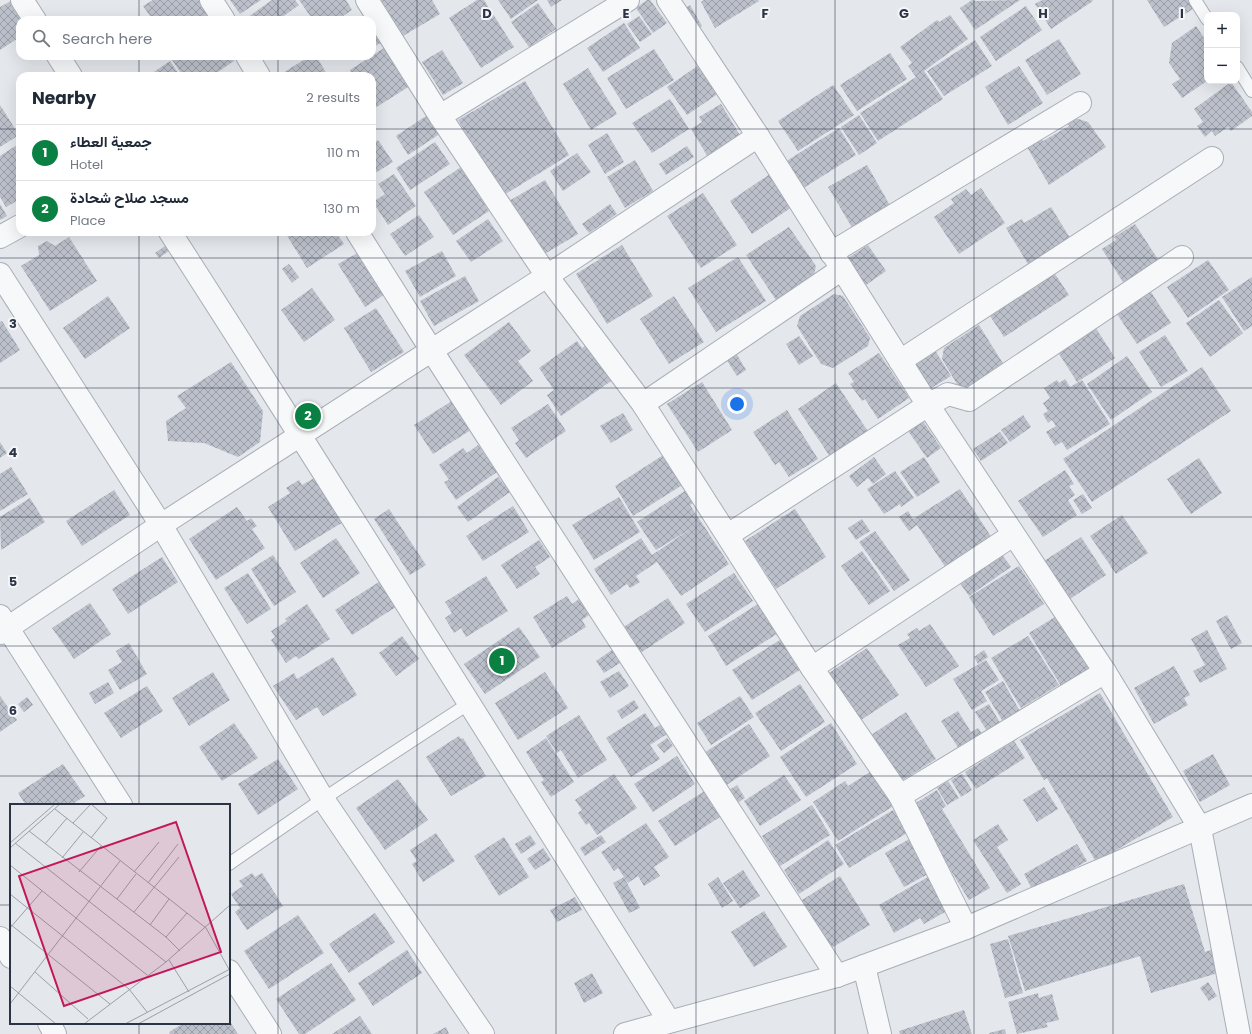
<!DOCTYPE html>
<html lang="en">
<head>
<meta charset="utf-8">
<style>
  body { margin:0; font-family:Poppins,Vazirmatn,sans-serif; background:#f6f6f7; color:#1f2937 }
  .controls { position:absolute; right:12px; top:12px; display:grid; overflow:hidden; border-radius:8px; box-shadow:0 4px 16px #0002 }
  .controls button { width:36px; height:36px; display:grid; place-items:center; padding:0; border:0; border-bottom:1px solid #e0e1e3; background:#fff; color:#1f2937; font:20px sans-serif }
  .you { position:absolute; left:737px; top:404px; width:14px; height:14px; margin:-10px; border:3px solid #fff; border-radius:50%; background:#1a73e8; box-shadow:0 0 0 6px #1a73e833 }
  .badge { display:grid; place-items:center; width:26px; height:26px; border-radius:50%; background:#0b8043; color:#fff; font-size:13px; font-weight:700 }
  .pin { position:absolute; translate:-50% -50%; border:2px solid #fff; box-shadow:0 1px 4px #0006 }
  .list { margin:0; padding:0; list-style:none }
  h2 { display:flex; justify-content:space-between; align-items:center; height:52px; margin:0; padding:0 16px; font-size:17px }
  h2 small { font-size:13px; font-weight:400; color:#747a83 }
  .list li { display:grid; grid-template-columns:26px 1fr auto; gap:12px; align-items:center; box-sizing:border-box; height:56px; padding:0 16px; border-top:1px solid #e0e1e3 }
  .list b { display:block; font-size:15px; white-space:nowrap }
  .list p { margin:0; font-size:13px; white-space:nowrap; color:#747a83 }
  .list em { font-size:13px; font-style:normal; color:#747a83 }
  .icon { flex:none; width:22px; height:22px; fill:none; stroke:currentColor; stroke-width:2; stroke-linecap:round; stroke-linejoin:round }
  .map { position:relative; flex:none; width:1252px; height:1034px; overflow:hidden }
  .search { position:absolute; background:#fff; box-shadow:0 4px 16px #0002; left:16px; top:16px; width:360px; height:44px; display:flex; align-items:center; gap:10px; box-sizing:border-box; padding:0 14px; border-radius:12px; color:#747a83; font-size:15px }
  .panel { position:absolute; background:#fff; box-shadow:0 4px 16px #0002; left:16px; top:72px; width:360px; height:164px; border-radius:12px }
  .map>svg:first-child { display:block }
  .building { fill:url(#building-cross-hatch) }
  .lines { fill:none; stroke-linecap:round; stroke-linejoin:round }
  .lane-casing { stroke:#a9aeb7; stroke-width:14 }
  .street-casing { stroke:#a9aeb7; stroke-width:24 }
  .lane { stroke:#f7f8fa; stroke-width:12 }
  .street { stroke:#f7f8fa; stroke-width:22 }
  .grid { fill:none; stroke:#2b3445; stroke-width:1; stroke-opacity:0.55 }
  .inset-road { fill:none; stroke:#9a9fa9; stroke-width:1 }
  .view { fill:#c2185b; fill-opacity:0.15; stroke:#c2185b; stroke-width:2 }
  .inset-edge { fill:none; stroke:#2b3445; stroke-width:2 }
  .grid-label { font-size:13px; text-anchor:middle; font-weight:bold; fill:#2b3445; stroke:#f4f6f9; stroke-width:4; stroke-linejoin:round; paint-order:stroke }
</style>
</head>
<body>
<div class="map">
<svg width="1252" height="1034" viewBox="0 0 1252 1034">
  <defs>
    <pattern id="building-cross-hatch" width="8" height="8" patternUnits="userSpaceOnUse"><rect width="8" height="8" fill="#bbc0ca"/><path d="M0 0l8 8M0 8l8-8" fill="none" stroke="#989da6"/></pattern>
  </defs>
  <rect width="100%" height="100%" fill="#e4e7ec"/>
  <g class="building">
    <polygon points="153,0 201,0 212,20 153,20 143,6"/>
    <polygon points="230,0 261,0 240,14"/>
    <polygon points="272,0 295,0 299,5 278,20 244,20"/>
    <polygon points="299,0 346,0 352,10 337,20 313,20"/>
    <polygon points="381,0 432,0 440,14 403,36"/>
    <polygon points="477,0 484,0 514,47 481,68 449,18"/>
    <polygon points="498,0 538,0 511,19"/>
    <polygon points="547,0 562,0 551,7"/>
    <polygon points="647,0 650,0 667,23 653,33 636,8"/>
    <polygon points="704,0 758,0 759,1 715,28 701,2"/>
    <polygon points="972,0 976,1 1020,0 975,30 960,8"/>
    <polygon points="1042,0 1092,0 1093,1 1051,29 1035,4"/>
    <polygon points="1147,0 1188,0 1193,9 1164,27"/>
    <polygon points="11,1 23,20 20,20 20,37 0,50 0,7"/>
    <polygon points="538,3 556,29 529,47 511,22"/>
    <polygon points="690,5 702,26 697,29 685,8"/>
    <polygon points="1026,6 1042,30 996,61 980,37"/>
    <polygon points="950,15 968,39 924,71 943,99 878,141 860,113 916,77 908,66 912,63 900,47 937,20 939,22"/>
    <polygon points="639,16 652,34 640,42 627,24"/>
    <polygon points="624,23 640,48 603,72 587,48"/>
    <polygon points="1196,26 1207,42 1207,81 1182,98 1172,84 1180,79 1169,63 1172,43"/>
    <polygon points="377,34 382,42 372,48 372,37"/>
    <polygon points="1059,39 1081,74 1047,95 1025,60"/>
    <polygon points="975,40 992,66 944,96 927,71"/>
    <polygon points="387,46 413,84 375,108 372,104 372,76 353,76 350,70"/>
    <polygon points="654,49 674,80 626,109 607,78"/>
    <polygon points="442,50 463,83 443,95 422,62"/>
    <polygon points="890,53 907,79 857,111 840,85"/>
    <polygon points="171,56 231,56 234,61 212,76 183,76 170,57"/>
    <polygon points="310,56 316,56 328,76 278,76"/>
    <polygon points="170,61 180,76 148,76"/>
    <polygon points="699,65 719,93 687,115 667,87"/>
    <polygon points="1019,66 1043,103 1008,125 985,87"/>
    <polygon points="588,68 617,114 591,130 563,84"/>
    <polygon points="525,81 569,155 504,195 458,120"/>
    <polygon points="1231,82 1252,112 1252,116 1231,131 1228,127 1215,136 1212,131 1205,137 1197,126 1203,122 1194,109"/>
    <polygon points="833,85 854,115 798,151 778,121"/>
    <polygon points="670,99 689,129 652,153 632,123"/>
    <polygon points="721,104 741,137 708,157 691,129 702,122 699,117"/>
    <polygon points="0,105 19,135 0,147"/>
    <polygon points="429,114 441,133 408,155 396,136"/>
    <polygon points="859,115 877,143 859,155 841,127"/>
    <polygon points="1075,118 1088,122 1106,147 1049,185 1027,147 1041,138 1043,141 1069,126 1068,124"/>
    <polygon points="839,128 856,155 802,189 785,162"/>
    <polygon points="607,133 624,162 605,174 588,145"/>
    <polygon points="378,140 393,162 372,175 372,144"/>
    <polygon points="435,142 450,164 410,190 396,168"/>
    <polygon points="17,145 20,151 20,199 6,207 0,197 0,156"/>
    <polygon points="687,146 694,157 666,175 659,164"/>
    <polygon points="577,153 591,172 563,191 550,171"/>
    <polygon points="635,160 653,191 625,208 607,177"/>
    <polygon points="467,163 484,188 477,192 489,211 453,235 424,192"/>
    <polygon points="867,165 892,209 854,231 828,187"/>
    <polygon points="773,172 795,205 752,234 730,201"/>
    <polygon points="394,174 416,206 388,225 373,202 385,194 378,184"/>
    <polygon points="545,180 578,234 541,256 509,201"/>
    <polygon points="981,188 1005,223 959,254 934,217 954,203 951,199 966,189 971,195"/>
    <polygon points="703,193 737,245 701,268 667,216"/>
    <polygon points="0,204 7,216 0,220"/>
    <polygon points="610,204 617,214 589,233 582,224"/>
    <polygon points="1051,207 1070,238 1028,264 1006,228 1022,219 1024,223"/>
    <polygon points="419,215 434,237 405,256 390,234"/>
    <polygon points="488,219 503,241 471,262 456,241"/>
    <polygon points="1135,224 1161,264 1126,287 1102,249 1116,240 1114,237"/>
    <polygon points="789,227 816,266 813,279 776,300 746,255"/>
    <polygon points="289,232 336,232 344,244 307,268 286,234"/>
    <polygon points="69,237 97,281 50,311 21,266 39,255 38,246 47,241 55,246"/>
    <polygon points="622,245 653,296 607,324 576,274"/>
    <polygon points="868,245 886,271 863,287 845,260"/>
    <polygon points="165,246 169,251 159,258 155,253"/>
    <polygon points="361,251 387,293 365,307 338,264"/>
    <polygon points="442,251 456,276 420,297 405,271"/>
    <polygon points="738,257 766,301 716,332 688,288"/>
    <polygon points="1208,260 1229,290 1188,318 1167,287"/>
    <polygon points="289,264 299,277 292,283 282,269"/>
    <polygon points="1053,271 1069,295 1004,337 988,313"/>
    <polygon points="465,276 479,301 434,326 420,301"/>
    <polygon points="1252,277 1252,326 1244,331 1222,297"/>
    <polygon points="312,288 335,320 304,342 281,310"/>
    <polygon points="1151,292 1171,323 1137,344 1117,314"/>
    <polygon points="834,294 843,296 870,338 868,346 833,368 821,364 797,326 800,316"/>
    <polygon points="108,296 130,328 85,359 63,328"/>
    <polygon points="674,296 704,342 669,364 640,319"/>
    <polygon points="1219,300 1243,333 1210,357 1186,323"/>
    <polygon points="376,308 404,352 371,372 344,328"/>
    <polygon points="2,321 20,350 0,363 0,322"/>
    <polygon points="509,322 531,351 518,361 533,381 501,405 464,355"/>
    <polygon points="979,325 1004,365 961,391 942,359 944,348"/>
    <polygon points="1094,325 1115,358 1077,382 1056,349"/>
    <polygon points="1165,335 1188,371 1161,387 1139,352"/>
    <polygon points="799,336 813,356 799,365 786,344"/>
    <polygon points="577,341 582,348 589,343 614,379 561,416 547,395 554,390 539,368"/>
    <polygon points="933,347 951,376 928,390 910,361"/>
    <polygon points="736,353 746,370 737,376 726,359"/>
    <polygon points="879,353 909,398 878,419 865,399 862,401 850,384 854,382 848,373"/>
    <polygon points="1127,356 1152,392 1111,420 1087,384"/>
    <polygon points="231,362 263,411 260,442 238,457 204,443 168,441 166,421 186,408 177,396"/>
    <polygon points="1202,367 1231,411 1092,502 1063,459"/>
    <polygon points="1065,379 1070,387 1082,380 1110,424 1067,450 1062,442 1055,446 1046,432 1056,426 1052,420 1048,423 1043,414 1048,411 1043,403 1050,398 1044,388 1057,380 1059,383"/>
    <polygon points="702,382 732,430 698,452 667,404"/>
    <polygon points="836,383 869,433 831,458 798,409"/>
    <polygon points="455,399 474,428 433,454 414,425"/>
    <polygon points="548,404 566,431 526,458 515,443 519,440 511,428"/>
    <polygon points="787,410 818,459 789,477 779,462 775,465 753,432"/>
    <polygon points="623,413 633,430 611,443 600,426"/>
    <polygon points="1023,415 1031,427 1010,442 1001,430"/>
    <polygon points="921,418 941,448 927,458 906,428"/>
    <polygon points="1000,432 1008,443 981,461 973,449"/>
    <polygon points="0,442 7,453 0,458"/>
    <polygon points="478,445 497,472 456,500 444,482 449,480 439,465 463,448 467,453"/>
    <polygon points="665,454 684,484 633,516 615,486"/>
    <polygon points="874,457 886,474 873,484 868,478 857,487 849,476"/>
    <polygon points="924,457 940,482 917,497 900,472"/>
    <polygon points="1199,458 1222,493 1191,514 1167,479"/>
    <polygon points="11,467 28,494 0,511 0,474"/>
    <polygon points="1065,470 1074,484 1069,486 1075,495 1068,500 1077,515 1043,537 1018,501"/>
    <polygon points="895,471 914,498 901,507 900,504 884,514 867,489"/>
    <polygon points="318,476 345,521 295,551 268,507 290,493 286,488 299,480 302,485"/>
    <polygon points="498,477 510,492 468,522 457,507"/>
    <polygon points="688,489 695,502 690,505 729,564 681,596 657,562 636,576 640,582 630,588 627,584 611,595 594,569 641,538 652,555 692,528 656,550 637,522"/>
    <polygon points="960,489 992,538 946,568 917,525 909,531 899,517 908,511 913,519"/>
    <polygon points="114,490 130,515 82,546 66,521"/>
    <polygon points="1083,494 1092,508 1082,514 1073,500"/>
    <polygon points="619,497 640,532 594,560 572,525"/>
    <polygon points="30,498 45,522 1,550 0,517"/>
    <polygon points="513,506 529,532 483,561 466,536"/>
    <polygon points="237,507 247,521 251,518 257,526 252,529 265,548 216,580 189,539"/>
    <polygon points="389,509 426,565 410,575 374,519"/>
    <polygon points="795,509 826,557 776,589 745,541"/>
    <polygon points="1122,515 1148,553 1116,574 1090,536"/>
    <polygon points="862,519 870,531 856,540 848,528"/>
    <polygon points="875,531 910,580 894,591 859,542"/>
    <polygon points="1081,537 1106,575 1070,599 1044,561"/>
    <polygon points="336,538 360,573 323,598 300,563"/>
    <polygon points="539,540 550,557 535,567 540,574 517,589 501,565"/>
    <polygon points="862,551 890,591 869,605 841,566"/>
    <polygon points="1001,553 1011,567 969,596 959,582"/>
    <polygon points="273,555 296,592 274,606 251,569"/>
    <polygon points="162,557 178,582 128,614 112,589"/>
    <polygon points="1019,566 1044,604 993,636 969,597"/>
    <polygon points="248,573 271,609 247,624 224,588"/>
    <polygon points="734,573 753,601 705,632 686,604"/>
    <polygon points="486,576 508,611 466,637 461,628 454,633 445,618 452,613 445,602"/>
    <polygon points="382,580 399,605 352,635 335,610"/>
    <polygon points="567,596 572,604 579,599 589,615 582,620 586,627 552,648 533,617"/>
    <polygon points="668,598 685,623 639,654 622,628"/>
    <polygon points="761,602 780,632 726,666 708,636"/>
    <polygon points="90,603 111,634 74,659 52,628"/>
    <polygon points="307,604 330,639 299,659 296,656 286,663 271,640 275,637 271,631 287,621 285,619"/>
    <polygon points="1060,614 1092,667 1061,686 1029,633"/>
    <polygon points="1227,615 1242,643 1231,649 1216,621"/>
    <polygon points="930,624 959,666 926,687 898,645 910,638 907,634 917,628 919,631"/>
    <polygon points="519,627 540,657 485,694 464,664"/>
    <polygon points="1207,630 1227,669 1200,683 1193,671 1205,665 1191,639"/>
    <polygon points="402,636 419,659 396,676 379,653"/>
    <polygon points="1028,636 1059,685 1021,708 991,658"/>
    <polygon points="783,638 803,668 752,700 732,670"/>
    <polygon points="129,643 147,674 120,690 108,670 122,662 116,651"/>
    <polygon points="867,648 899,695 858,722 826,675"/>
    <polygon points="612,650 620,663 604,673 596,661"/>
    <polygon points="984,650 988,657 978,664 974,657"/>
    <polygon points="333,657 357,695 323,716 317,707 296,720 273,686 294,673 297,679"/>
    <polygon points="986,660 999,680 981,691 987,701 972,710 953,679"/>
    <polygon points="1174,666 1190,695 1184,698 1188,705 1154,724 1134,688"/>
    <polygon points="619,671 629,686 610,698 600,682"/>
    <polygon points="213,672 230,700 189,726 172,698"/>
    <polygon points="545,672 568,708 518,740 495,703"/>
    <polygon points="1003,681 1022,715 1005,725 985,692"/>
    <polygon points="108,682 114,693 95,704 89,693"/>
    <polygon points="800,684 825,722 781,751 755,713"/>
    <polygon points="147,686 163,711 121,738 104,713"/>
    <polygon points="1100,693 1173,817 1096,862 1047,778 1044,780 1020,740"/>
    <polygon points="0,696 17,720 0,732"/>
    <polygon points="740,696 754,717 711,745 697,723"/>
    <polygon points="27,697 33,705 24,712 18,704"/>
    <polygon points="634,700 639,708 622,719 617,711"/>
    <polygon points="989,704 1005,731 992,739 975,712"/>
    <polygon points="958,711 971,732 978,728 982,734 959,749 941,721"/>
    <polygon points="906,712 936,759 901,781 871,735"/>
    <polygon points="645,713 655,728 660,725 667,734 650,745 660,759 631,777 606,738"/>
    <polygon points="579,715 607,760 578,778 561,750 557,753 546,736"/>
    <polygon points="234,723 258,758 222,781 199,747"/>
    <polygon points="831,723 857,764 806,797 780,757"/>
    <polygon points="749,724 770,756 725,786 704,753"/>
    <polygon points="459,736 461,739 463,738 486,776 451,796 426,757"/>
    <polygon points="546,738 574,782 551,797 541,782 544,780 526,752"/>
    <polygon points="667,738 673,746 664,753 657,745"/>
    <polygon points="1014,741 1025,758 976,789 965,772"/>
    <polygon points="1213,754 1230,785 1200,802 1183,771"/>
    <polygon points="677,756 695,784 653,812 634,784"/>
    <polygon points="278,759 298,789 258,815 238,784"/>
    <polygon points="63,764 85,796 71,805 26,805 18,793"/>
    <polygon points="873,770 895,805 838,841 813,802 845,781 848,786"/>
    <polygon points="614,774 637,808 597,835 589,823 586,825 578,813 582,810 575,800"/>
    <polygon points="962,774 972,790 961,797 951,780"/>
    <polygon points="784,775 801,800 760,826 744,801"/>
    <polygon points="398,779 428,820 385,850 356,808"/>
    <polygon points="948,781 959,798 947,805 937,788"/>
    <polygon points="737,785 745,798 733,806 725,793"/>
    <polygon points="1044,787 1058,809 1037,822 1023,800"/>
    <polygon points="706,790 723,815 675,846 658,821"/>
    <polygon points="937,790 946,806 942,809 990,888 969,900 911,806"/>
    <polygon points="812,805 830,835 780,866 762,836"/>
    <polygon points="893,810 907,833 849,868 835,845"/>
    <polygon points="646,823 669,857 654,867 660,876 644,886 638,876 628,883 618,868 614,871 601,852"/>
    <polygon points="998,824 1008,840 997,847 1021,884 1007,893 973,840"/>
    <polygon points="436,833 455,861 423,882 412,864 417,861 410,850"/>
    <polygon points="530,835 536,844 521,854 515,844"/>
    <polygon points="601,835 606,842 585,856 580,848"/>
    <polygon points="504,837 529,877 499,896 474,856"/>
    <polygon points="911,838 930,873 904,887 885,853"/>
    <polygon points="828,840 844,864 799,894 784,870"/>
    <polygon points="1077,844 1087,861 1033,891 1024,874"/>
    <polygon points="543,848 551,860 535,870 527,859"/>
    <polygon points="743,870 760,896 740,908 723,883"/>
    <polygon points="252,873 255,877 262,873 283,906 247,930 235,912 240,908 231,894 243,886 239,881"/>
    <polygon points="933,874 952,908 924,924 920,918 894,933 879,905"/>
    <polygon points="840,876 870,925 828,950 799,902"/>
    <polygon points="624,877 640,908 629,913 613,883"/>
    <polygon points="718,877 733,901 722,908 708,884"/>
    <polygon points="1184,884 1205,952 1211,950 1218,973 1151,993 1140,956 1025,991 1008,936"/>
    <polygon points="575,897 582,910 557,922 550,910"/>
    <polygon points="764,911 787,947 754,967 731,932"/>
    <polygon points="375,913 395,942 349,973 329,944"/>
    <polygon points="298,915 324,953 269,989 244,951"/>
    <polygon points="1008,939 1023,993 1005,998 990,944"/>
    <polygon points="407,950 422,973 373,1006 358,983"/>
    <polygon points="331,963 356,1000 305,1034 299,1034 276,999"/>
    <polygon points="592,973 603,993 584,1003 574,983"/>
    <polygon points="1208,982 1217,996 1209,1001 1200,988"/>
    <polygon points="1038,993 1039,998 1052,994 1059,1020 1046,1023 1048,1027 1017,1034 1008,1002"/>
    <polygon points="964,1010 972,1034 900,1034 899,1031"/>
    <polygon points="360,1016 372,1034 332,1034"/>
    <polygon points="229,1020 238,1034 170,1034 169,1032 184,1023 229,1023"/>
    <polygon points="446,1027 449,1034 433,1034"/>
    <polygon points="1005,1029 1006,1034 989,1034 989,1033"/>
  </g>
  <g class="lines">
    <g class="lane-casing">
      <g id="lane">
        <polyline points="1195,0 1207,19"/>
        <polyline points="1237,67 1252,91"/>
        <polyline points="229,864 323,799 468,704"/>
      </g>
    </g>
    <g class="street-casing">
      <g id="street">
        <polyline points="22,0 35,20"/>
        <polyline points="211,0 224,20"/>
        <polyline points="367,0 440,116 547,276 643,404 812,668 900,796 966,928"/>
        <polyline points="668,0 758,136 928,405 1105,672 1200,828 1239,1034"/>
        <polyline points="58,56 71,76"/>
        <polyline points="247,56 259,76"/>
        <polyline points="440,116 628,0"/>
        <path d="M170 232C339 494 503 758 669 1021"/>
        <polyline points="357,232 432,351 837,976"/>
        <polyline points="0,237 20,226"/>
        <polyline points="831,253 1080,103"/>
        <polyline points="0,274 161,525 323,799 483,1034"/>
        <polyline points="900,361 1212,158"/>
        <polyline points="643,404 842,269"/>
        <polyline points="728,535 928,405 948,394 969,400 1182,257"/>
        <polyline points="0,616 121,805"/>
        <polyline points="0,633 161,525 547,276 758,136"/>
        <polyline points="812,668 1013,535"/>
        <polyline points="900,796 1105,672"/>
        <polyline points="0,938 11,957"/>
        <polyline points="864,966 880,1034"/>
        <polyline points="229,971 270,1034"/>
        <polyline points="49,1023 55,1034"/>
        <polyline points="625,1034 837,976 966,928 1252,805"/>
      </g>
    </g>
    <use href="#lane" class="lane"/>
    <use href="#street" class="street"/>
  </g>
  <path class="grid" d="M139 0V20M278 0V20M417 0V1034M556 0V1034M696 0V1034M835 0V1034M974 0V1034M1113 0V1034M139 56V76M278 56V76M0 129H20M372 129H1252M139 232V805M278 232V1034M0 258H1252M0 388H1252M0 517H1252M0 646H1252M0 776H1252M0 905H11M229 905H1252M139 1023V1034"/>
  <g transform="translate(10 804)">
    <rect width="220" height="220" fill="#e4e7ec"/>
    <path class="inset-road" d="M81 0 97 14 81 34M45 5 196 124 220 167M63 19 81 0M19 27 156 133 170 147M0 39 45 0M5 39 156 158M35 40 57 14M0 44 50 0M52 54 74 27M0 61 137 171M69 68 91 42M124 68 149 38M138 79 168 40M0 90 119 185 137 208M107 95 126 70M124 108 169 53M0 120 100 200M140 121 159 95M0 124 32 87M156 133 177 109M159 156 179 188M25 168 78 215M0 182 46 220M0 200 110 57M74 220 156 158 220 101M115 220 220 165M128 220 220 170"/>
    <path class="view" d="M166 18 211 148 54 202 9 72Z"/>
    <rect width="220" height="220" class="inset-edge"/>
  </g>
  <g class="grid-label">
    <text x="487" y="18">D</text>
    <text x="626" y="18">E</text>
    <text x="765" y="18">F</text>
    <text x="904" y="18">G</text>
    <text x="1043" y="18">H</text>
    <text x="1182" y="18">I</text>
    <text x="13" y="328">3</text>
    <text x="13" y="457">4</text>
    <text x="13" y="586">5</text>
    <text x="13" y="715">6</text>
  </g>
</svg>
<div class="controls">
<button>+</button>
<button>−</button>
</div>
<div class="you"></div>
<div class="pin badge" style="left:502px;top:661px">1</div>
<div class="pin badge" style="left:308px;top:416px">2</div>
<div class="search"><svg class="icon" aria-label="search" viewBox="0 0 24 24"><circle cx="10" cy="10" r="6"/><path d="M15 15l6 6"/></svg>Search here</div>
<section class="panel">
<h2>Nearby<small>2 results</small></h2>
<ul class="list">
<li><span class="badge">1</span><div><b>جمعية العطاء</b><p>Hotel</p></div><em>110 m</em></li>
<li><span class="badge">2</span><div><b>مسجد صلاح شحادة</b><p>Place</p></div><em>130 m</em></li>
</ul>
</section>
</div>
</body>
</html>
